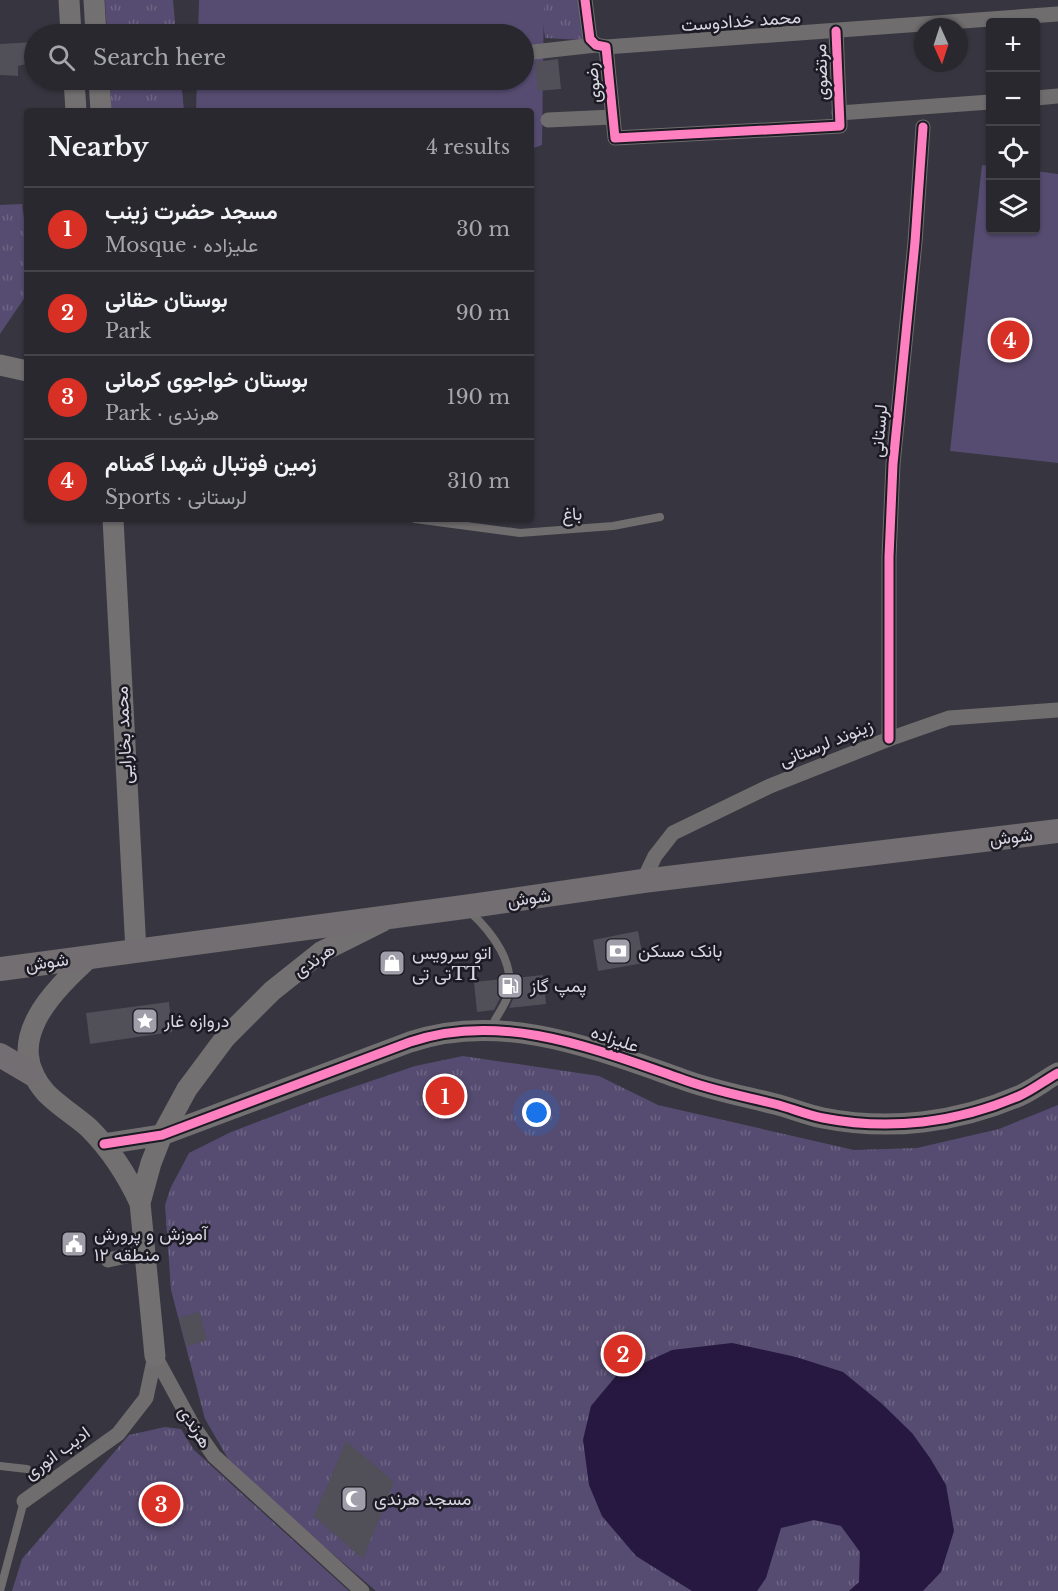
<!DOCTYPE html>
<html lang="en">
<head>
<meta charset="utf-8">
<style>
  body { margin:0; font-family:"Libre Baskerville",Vazirmatn,serif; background:#313037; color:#f1f3f6 }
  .controls { position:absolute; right:18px; top:18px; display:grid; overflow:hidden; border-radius:6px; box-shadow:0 2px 4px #0004 }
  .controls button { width:54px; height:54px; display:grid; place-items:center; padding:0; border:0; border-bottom:2px solid #45444b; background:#29282f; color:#f1f3f6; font:30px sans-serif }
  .compass { position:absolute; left:914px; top:18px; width:54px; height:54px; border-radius:50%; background:#29282f; box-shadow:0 2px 4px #0004; rotate:177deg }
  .you { position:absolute; left:537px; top:1113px; width:21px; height:21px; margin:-15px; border:4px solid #fff; border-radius:50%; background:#1a73e8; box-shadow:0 0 0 9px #1a73e833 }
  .badge { display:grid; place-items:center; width:39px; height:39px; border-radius:50%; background:#d93025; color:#fff; font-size:20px; font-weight:700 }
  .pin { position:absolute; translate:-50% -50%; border:3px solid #fff; box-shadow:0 2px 6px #0006 }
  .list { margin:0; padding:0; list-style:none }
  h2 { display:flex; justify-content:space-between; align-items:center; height:78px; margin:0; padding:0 24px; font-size:26px }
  h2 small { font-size:20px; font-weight:400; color:#a5a6aa }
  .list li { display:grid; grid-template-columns:39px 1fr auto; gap:18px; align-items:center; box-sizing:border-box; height:84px; padding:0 24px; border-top:2px solid #45444b }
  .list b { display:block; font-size:22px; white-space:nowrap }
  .list p { margin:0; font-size:20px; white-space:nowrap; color:#a5a6aa }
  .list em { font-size:20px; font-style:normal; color:#a5a6aa }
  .icon { flex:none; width:33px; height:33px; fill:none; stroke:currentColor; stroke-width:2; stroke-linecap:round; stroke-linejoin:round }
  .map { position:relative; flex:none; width:1058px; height:1591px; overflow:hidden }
  .search { position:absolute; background:#29282f; box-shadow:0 2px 4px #0004; left:24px; top:24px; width:510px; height:66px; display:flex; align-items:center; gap:15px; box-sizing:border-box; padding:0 21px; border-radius:33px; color:#a5a6aa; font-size:22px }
  .panel { position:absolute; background:#29282f; box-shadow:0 2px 4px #0004; left:24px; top:108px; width:510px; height:414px; border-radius:6px }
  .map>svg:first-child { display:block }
  .grass { fill:url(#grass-tufts) }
  .pitch { fill:#564c71 }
  .water { fill:#271841 }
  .building { fill:#514f58 }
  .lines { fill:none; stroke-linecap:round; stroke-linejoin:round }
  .lane { stroke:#706d6e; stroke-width:8 }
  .street { stroke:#706d6e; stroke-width:15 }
  .secondary { stroke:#727071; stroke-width:21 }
  .primary { stroke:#726e71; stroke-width:24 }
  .cycleway-casing { stroke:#1c1a23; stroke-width:13 }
  .cycleway { stroke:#ff80c0; stroke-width:9 }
  .labels { text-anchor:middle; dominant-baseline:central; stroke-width:5; stroke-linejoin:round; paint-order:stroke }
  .street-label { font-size:18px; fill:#d8d6e2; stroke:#1c1a23 }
  .poi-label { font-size:18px; fill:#d8d6e2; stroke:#1c1a23; text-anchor:start }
</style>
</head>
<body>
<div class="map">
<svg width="1058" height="1591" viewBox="0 0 1058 1591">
  <defs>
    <pattern id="grass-tufts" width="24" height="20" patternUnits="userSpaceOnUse" patternTransform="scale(1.5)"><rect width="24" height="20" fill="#564c71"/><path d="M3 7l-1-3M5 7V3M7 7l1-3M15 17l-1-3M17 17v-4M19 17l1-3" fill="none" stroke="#6e6585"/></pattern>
  </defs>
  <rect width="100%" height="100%" fill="#37353f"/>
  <g class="grass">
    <polygon points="105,0 173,0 176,34 107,34"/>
    <polygon points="540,0 578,0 583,40 545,38"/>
    <polygon points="110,80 181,80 184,111 111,111"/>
    <polygon points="22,204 27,241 27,294 0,334 0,205"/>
    <polygon points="463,1056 599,1076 658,1105 854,1150 917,1148 999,1129 1058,1105 1058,1591 376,1591 234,1469 205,1419 171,1290 165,1205 171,1187 189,1153 231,1132 321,1098 415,1066"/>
    <polygon points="165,1427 181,1429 194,1450 349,1591 12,1591 22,1559 129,1435"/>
  </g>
  <g class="pitch">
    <polygon points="199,0 544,0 542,145 531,149 531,111 196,111 197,80 524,80 524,34 198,34"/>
    <polygon points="982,165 990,166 990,230 1036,230 1036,171 1058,174 1058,463 950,451"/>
  </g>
  <polygon class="water" points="732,1343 796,1357 843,1372 881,1403 912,1433 930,1458 946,1485 954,1531 941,1572 923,1591 849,1591 859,1582 860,1552 841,1526 814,1520 781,1528 766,1578 757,1591 692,1591 636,1556 602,1516 589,1485 583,1440 591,1406 616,1376 672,1350"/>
  <g class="building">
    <polygon points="34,42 34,62 18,66 18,76 0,75 0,44"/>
    <polygon points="558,59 561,89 538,91 535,62"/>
    <polygon points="638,931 644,963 598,971 593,940"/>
    <polygon points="543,975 546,1004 509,1008 513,999 515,978"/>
    <polygon points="503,979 501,996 494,1010 477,1012 474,982"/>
    <polygon points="169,1002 172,1032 90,1044 86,1013"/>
    <polygon points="199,1312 207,1340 187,1346 179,1318"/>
    <polygon points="346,1441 394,1482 363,1559 314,1516"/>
  </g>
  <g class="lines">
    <g class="lane">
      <polyline points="415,519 520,533 613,526 660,517"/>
      <path d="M469 911C492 932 518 965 507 998 504 1006 499 1013 495 1020"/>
      <polyline points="0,1466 27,1469"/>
      <polyline points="0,1591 24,1501"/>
    </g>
    <g class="street">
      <polyline points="585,0 590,39 596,45 606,47 615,138 840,126 836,31"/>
      <polyline points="606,47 1058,14"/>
      <polyline points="524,53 596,45"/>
      <polyline points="1036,98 1058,96"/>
      <polyline points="839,113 990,102"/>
      <polyline points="548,120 612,117"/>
      <polyline points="889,739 889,557 893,464 915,242 923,127"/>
      <polyline points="643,881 655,856 673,833 770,786 889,739 949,718 1058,710"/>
      <polyline points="108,1260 145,1252"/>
      <polyline points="155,1356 193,1426 214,1456 362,1591"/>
      <polyline points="24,1501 118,1434 146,1398 155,1356"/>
    </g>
    <g class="secondary">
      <polyline points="69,0 71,34"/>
      <polyline points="94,0 96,34"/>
      <polyline points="74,80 76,111"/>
      <polyline points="99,80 101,111"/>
      <polyline points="0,365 27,371"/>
      <polyline points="113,519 136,951"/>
      <path d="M91 956C53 991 0 1041 46 1093 59 1106 75 1116 89 1128 111 1150 127 1175 140 1203"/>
      <path d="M104 1144 162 1135 410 1042C500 1011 593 1048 679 1078 710 1090 743 1096 775 1104 791 1108 807 1115 823 1118 889 1131 957 1123 1019 1096 1033 1090 1045 1080 1058 1073"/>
      <polyline points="155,1356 140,1203 151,1163 162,1135 187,1089 225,1038 272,991 321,952 383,921"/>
    </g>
    <g class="primary">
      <polyline points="0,969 464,907 643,881 1058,831"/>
      <polyline points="0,1055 32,1074"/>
    </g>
    <g class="cycleway-casing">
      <g id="cycleway">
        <polyline points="585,0 590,39 596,45 606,47 615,138 840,126 836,31"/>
        <polyline points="889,739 889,557 893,464 915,242 923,127"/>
        <path d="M104 1144 162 1135 410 1042C500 1011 593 1048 679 1078 710 1090 743 1096 775 1104 791 1108 807 1115 823 1118 889 1131 957 1123 1019 1096 1033 1090 1045 1080 1058 1073"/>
      </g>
    </g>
    <use href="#cycleway" class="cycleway"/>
  </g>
  <defs>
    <g id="bank-square" transform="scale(1.35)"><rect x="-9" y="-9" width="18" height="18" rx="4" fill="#a09ea9" stroke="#1c1a23"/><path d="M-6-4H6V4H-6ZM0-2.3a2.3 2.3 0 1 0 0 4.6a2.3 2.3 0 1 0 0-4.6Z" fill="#fff"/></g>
    <g id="shop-square" transform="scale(1.35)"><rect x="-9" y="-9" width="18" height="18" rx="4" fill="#a09ea9" stroke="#1c1a23"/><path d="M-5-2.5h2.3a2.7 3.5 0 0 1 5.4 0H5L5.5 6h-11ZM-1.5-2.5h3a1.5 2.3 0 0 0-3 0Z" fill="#fff"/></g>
    <g id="fuel-square" transform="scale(1.35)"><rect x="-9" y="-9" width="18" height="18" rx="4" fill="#a09ea9" stroke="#1c1a23"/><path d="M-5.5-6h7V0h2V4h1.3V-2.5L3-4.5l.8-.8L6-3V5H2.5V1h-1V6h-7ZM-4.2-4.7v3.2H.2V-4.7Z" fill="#fff"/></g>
    <g id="sight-square" transform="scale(1.35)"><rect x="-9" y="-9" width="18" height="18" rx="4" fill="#a09ea9" stroke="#1c1a23"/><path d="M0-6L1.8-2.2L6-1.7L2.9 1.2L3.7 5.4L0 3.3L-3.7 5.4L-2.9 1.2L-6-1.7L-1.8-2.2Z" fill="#fff"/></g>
    <g id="civic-square" transform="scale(1.35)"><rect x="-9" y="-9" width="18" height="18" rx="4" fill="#a09ea9" stroke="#1c1a23"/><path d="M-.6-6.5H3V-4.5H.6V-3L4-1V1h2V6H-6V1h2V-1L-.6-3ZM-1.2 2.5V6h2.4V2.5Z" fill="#fff"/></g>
    <g id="mosque-square" transform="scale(1.35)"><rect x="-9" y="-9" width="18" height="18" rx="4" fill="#a09ea9" stroke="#1c1a23"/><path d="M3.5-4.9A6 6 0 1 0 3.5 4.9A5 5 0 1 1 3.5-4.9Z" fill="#fff"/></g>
  </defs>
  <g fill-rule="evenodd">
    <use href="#bank-square" x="618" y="951"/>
    <use href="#shop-square" x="392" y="963"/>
    <use href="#fuel-square" x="510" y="986"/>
    <use href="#sight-square" x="145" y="1021"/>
    <use href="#civic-square" x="74" y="1244"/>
    <use href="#mosque-square" x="354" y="1499"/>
  </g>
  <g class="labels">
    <g class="street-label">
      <text transform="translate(741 21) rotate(-4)">محمد خدادوست</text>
      <text transform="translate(821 72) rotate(-92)">مرتضوی</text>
      <text transform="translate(593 83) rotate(-96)">رضوی</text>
      <text transform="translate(879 431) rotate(-85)">لرستانی</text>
      <text transform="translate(572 514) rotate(-4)">باغ</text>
      <text transform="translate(124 735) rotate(-93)">محمد بخارایی</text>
      <text transform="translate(826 743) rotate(-22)">زینوند لرستانی</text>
      <text transform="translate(1011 837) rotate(-7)">شوش</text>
      <text transform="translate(529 898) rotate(-8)">شوش</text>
      <text transform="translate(314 960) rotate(-34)">هرندی</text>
      <text transform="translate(47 962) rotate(-8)">شوش</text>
      <text transform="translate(615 1039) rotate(19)">علیزاده</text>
      <text transform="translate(195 1427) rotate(58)">هرندی</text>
      <text transform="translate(57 1453) rotate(-36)">ادیب انوری</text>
    </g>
    <g class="poi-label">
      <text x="638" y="951">بانک مسکن</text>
      <text x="412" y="953">اتو سرویس<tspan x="412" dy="21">تی تیTT</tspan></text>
      <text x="530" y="986">پمپ گاز</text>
      <text x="164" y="1021">دروازه غار</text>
      <text x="94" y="1234">آموزش و پرورش<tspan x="94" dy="21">منطقه ۱۲</tspan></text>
      <text x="374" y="1499">مسجد هرندی</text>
    </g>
  </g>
</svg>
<div class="controls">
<button>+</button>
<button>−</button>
<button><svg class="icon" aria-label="locate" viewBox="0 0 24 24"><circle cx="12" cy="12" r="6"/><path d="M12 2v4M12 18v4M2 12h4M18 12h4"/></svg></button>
<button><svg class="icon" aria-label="layers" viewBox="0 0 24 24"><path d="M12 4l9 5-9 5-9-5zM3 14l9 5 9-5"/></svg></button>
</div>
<svg class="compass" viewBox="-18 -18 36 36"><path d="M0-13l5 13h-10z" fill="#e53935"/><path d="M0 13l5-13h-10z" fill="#a5a6aa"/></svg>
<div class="you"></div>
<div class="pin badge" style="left:445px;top:1096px">1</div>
<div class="pin badge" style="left:623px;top:1354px">2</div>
<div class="pin badge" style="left:161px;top:1504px">3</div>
<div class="pin badge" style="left:1010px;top:340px">4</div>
<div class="search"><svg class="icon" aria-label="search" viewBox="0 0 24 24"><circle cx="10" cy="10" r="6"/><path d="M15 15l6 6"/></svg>Search here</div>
<section class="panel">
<h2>Nearby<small>4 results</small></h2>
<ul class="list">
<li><span class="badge">1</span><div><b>مسجد حضرت زینب</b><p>Mosque · علیزاده</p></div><em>30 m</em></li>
<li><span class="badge">2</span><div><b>بوستان حقانی</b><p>Park</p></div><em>90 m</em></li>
<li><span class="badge">3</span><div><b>بوستان خواجوی کرمانی</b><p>Park · هرندی</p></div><em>190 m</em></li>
<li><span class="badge">4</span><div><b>زمین فوتبال شهدا گمنام</b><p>Sports · لرستانی</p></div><em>310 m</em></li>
</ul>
</section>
</div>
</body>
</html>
